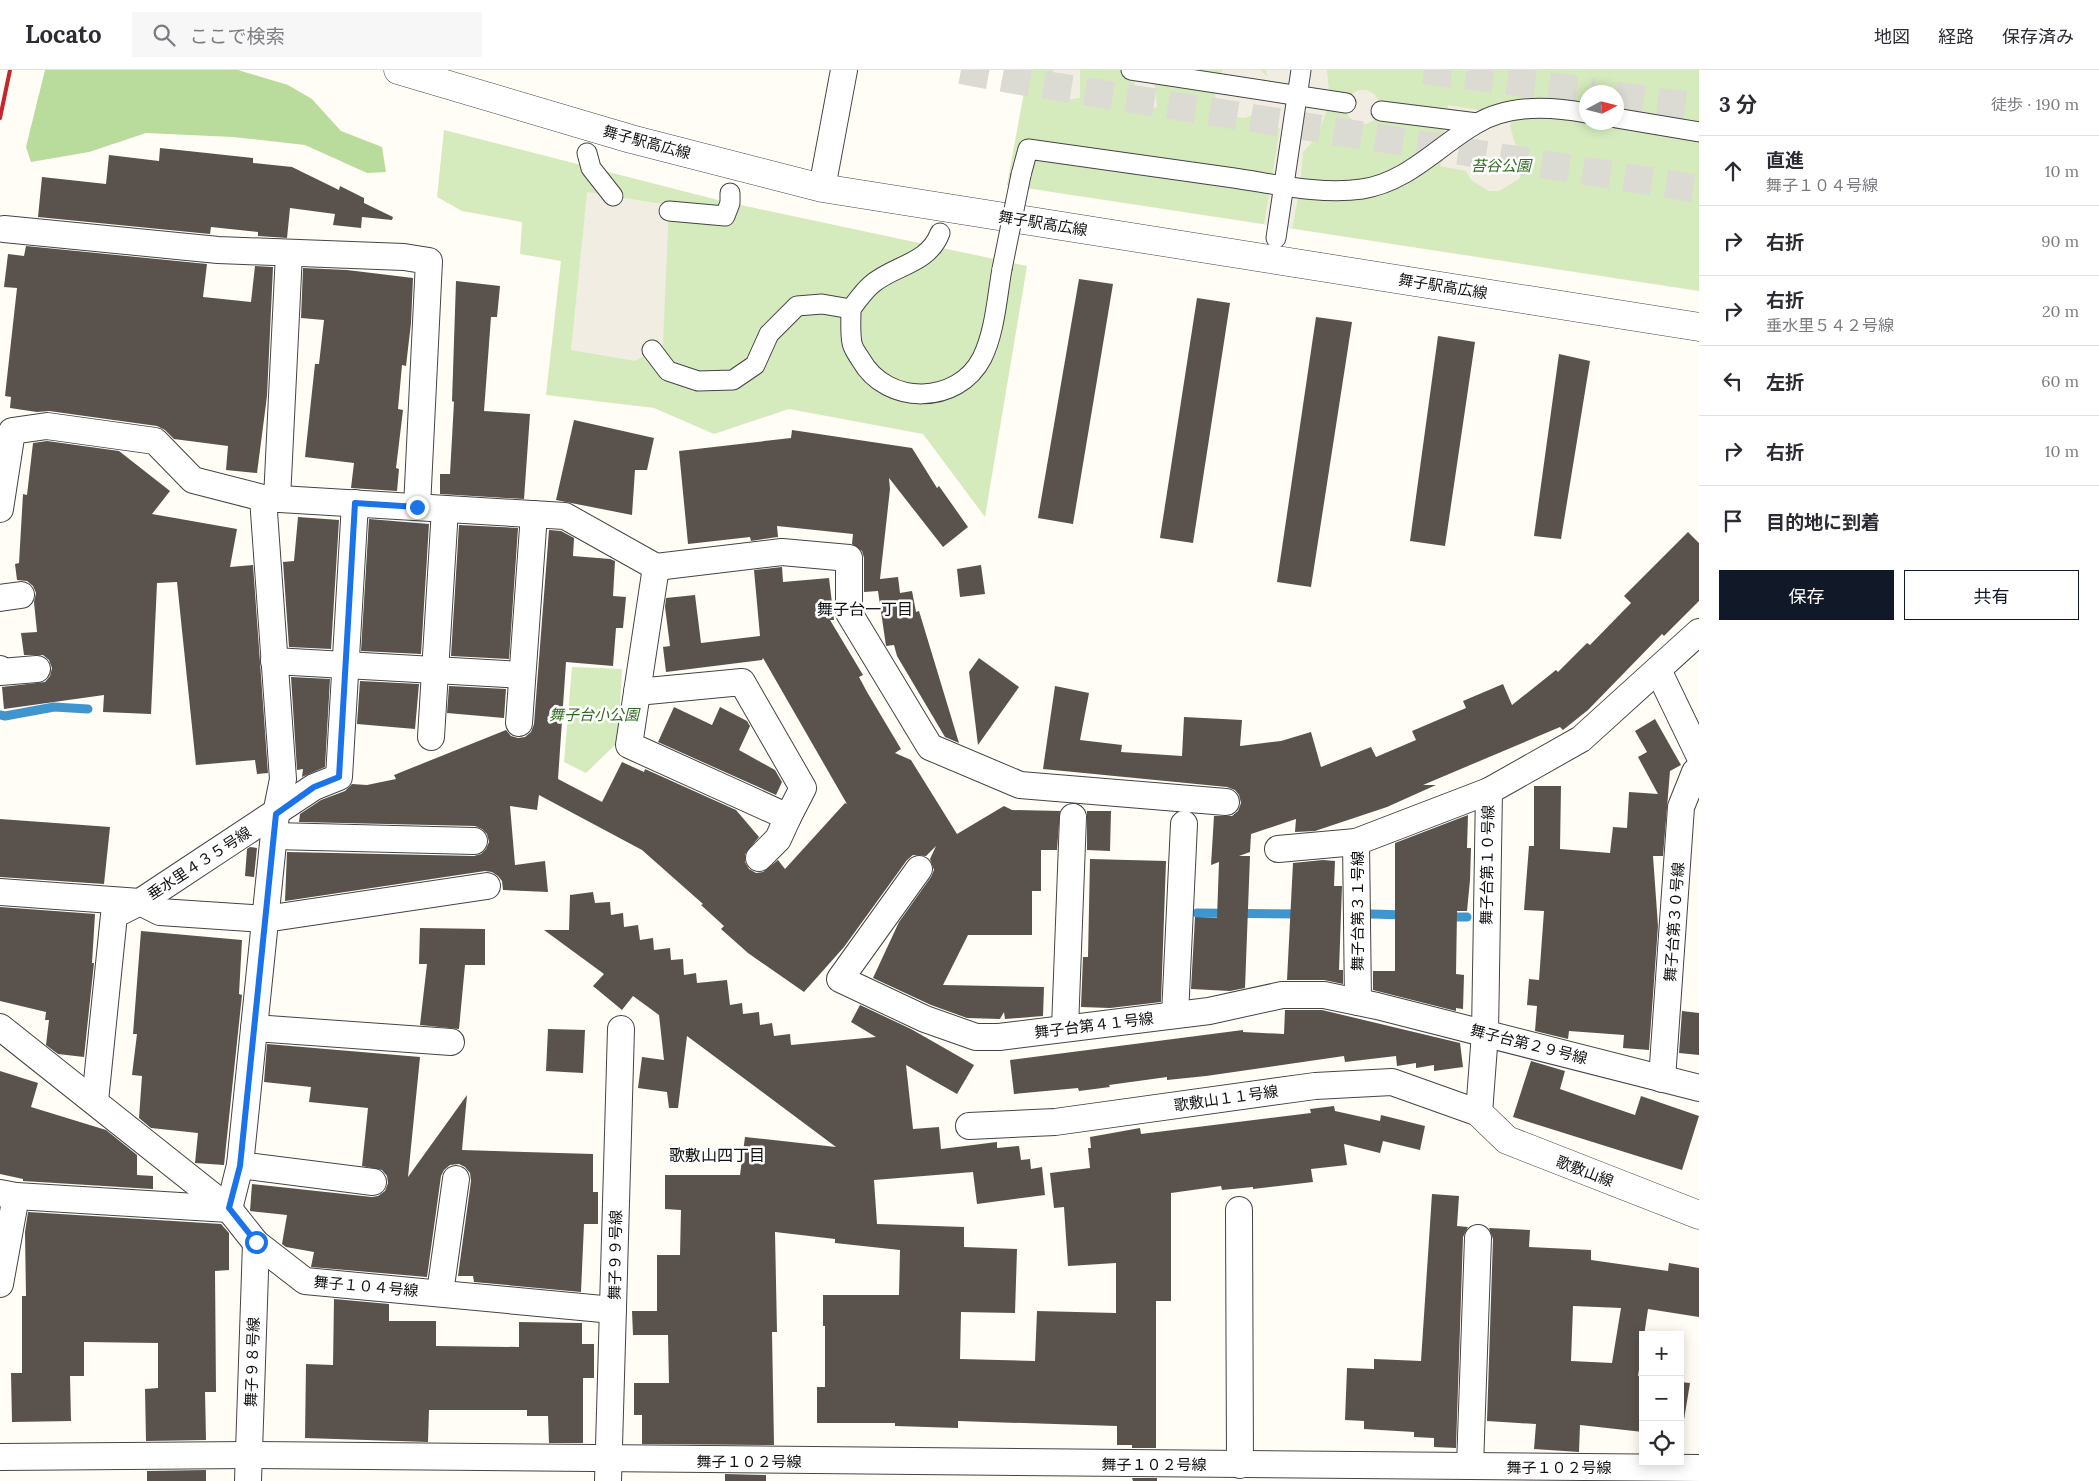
<!DOCTYPE html>
<html lang="ja">
<head>
<meta charset="utf-8">
<style>
  body { margin:0; font-family:Lora,"Noto Sans JP",serif; background:#f7f7f7; color:#2b2b33 }
  .controls { position:absolute; right:15px; bottom:15px; display:grid; overflow:hidden; border-radius:0px; box-shadow:0 2px 12px #0003 }
  .controls button { width:45px; height:45px; display:grid; place-items:center; padding:0; border:0; border-bottom:1px solid #e1e1e2; background:#fff; color:#2b2b33; font:25px sans-serif }
  .compass { position:absolute; left:1579px; top:15px; width:45px; height:45px; border-radius:50%; background:#fff; box-shadow:0 2px 12px #0003; rotate:83deg }
  .stop { position:absolute; width:15px; height:15px; margin:-11px; border:4px solid #1a73e8; border-radius:50%; background:#fff }
  .stop.end { background:#1a73e8; border-color:#fff; box-shadow:0 1px 5px #0008 }
  .list { margin:0; padding:0; list-style:none }
  h2 { display:flex; justify-content:space-between; align-items:center; height:65px; margin:0; padding:0 20px; font-size:21px }
  h2 small { font-size:16px; font-weight:400; color:#7c7c81 }
  .list li { display:grid; grid-template-columns:32px 1fr auto; gap:15px; align-items:center; box-sizing:border-box; height:70px; padding:0 20px; border-top:1px solid #e1e1e2 }
  .list b { display:block; font-size:19px; white-space:nowrap }
  .list p { margin:0; font-size:16px; white-space:nowrap; color:#7c7c81 }
  .list em { font-size:16px; font-style:normal; color:#7c7c81 }
  .actions { display:flex; gap:10px; padding:15px 20px }
  .actions a { flex:1; padding:11px 0; border:1px solid #111827; border-radius:0px; text-align:center; font-size:18px; color:#111827 }
  .actions .main { background:#111827; color:#fff }
  .icon { flex:none; width:28px; height:28px; fill:none; stroke:currentColor; stroke-width:2; stroke-linecap:round; stroke-linejoin:round }
  .map { position:relative; flex:none; width:1699px; height:1411px; overflow:hidden }
  header { display:flex; align-items:center; gap:30px; box-sizing:border-box; height:70px; padding:0 25px; background:#fff; border-bottom:1px solid #e1e1e2 }
  header strong { font-size:24px }
  nav { display:flex; gap:28px; margin-inline-start:auto; font-size:18px }
  .search { width:350px; height:45px; background:#f7f7f7; display:flex; align-items:center; gap:12px; box-sizing:border-box; padding:0 18px; border-radius:0px; color:#7c7c81; font-size:19px }
  main { display:flex }
  aside { flex:1; background:#fff }
  .map>svg:first-child { display:block }
  .green { fill:#d5ebbd; fill-rule:evenodd }
  .forest { fill:#b9dc9c }
  .plaza { fill:#f1ede2 }
  .lines { fill:none; stroke-linecap:round; stroke-linejoin:round }
  .stream { stroke:#3f96cf; stroke-width:9 }
  .building { fill:#5a524d; fill-rule:evenodd }
  .motorway-tunnel { stroke:#dbdad3; stroke-width:28; stroke-dasharray:28 14; stroke-linecap:butt }
  .pedestrian-casing { stroke:#444; stroke-width:21 }
  .minor-casing { stroke:#444; stroke-width:28 }
  .tertiary-casing { stroke:#444; stroke-width:29 }
  .pedestrian { stroke:#fff; stroke-width:19 }
  .minor { stroke:#fff; stroke-width:26 }
  .tertiary { stroke:#fff; stroke-width:28 }
  .rail { stroke:#c4262e; stroke-width:4 }
  .pedestrian-bridge-casing { stroke:#444; stroke-width:21; stroke-linecap:butt }
  .pedestrian-bridge { stroke:#fff; stroke-width:19 }
  .route { stroke:#1a73e8; stroke-width:6 }
  .labels { text-anchor:middle; dominant-baseline:central; stroke-width:5; stroke-linejoin:round; paint-order:stroke }
  .street-label { font-size:15px; fill:#111; stroke:#fff }
  .park-label { font-size:15px; font-style:italic; fill:#2f6b1f; stroke:#fff }
  .neighbourhood-label { font-size:16px; fill:#111; stroke:#fff }
</style>
</head>
<body>
<header>
<strong>Locato</strong>
<div class="search"><svg class="icon" aria-label="search" viewBox="0 0 24 24"><circle cx="10" cy="10" r="6"/><path d="M15 15l6 6"/></svg>ここで検索</div>
<nav><a>地図</a><a>経路</a><a>保存済み</a></nav>
</header>
<main>
<div class="map">
<svg width="1699" height="1411" viewBox="0 0 1699 1411">
  <rect width="100%" height="100%" fill="#fffdf5"/>
  <g class="green">
    <path d="M1028 0H1699V221L1007 115ZM1586 22H1616V52H1586Z"/>
    <polygon points="444,60 722,131 1027,196 985,447 923,364 789,339 714,364 654,338 546,325 561,191 520,184 522,152 462,141 437,127"/>
    <polygon points="572,597 622,599 618,672 586,703 564,692"/>
  </g>
  <polygon class="forest" points="45,0 238,0 288,15 312,29 341,61 382,77 386,102 367,103 305,75 233,67 146,63 89,82 31,92 26,77"/>
  <g class="plaza">
    <polygon points="1053,0 1080,0 1080,28 1055,31"/>
    <polygon points="1134,0 1154,4 1157,37 1143,41 1140,21 1135,21"/>
    <polygon points="1223,0 1261,0 1267,7 1266,0 1327,0 1330,31 1317,67 1303,82 1300,117 1292,159 1264,154 1280,58 1260,57 1266,35 1257,44 1244,48 1231,46 1221,37 1215,26 1215,14"/>
    <circle cx="1363" cy="37" r="17"/>
    <polygon points="1448,35 1514,46 1510,56 1515,74 1523,90 1522,103 1519,109 1499,121 1489,121 1471,110 1466,101 1440,96"/>
    <polygon points="587,122 669,135 663,274 635,291 571,280"/>
  </g>
  <g class="lines">
    <g class="stream">
      <polyline points="0,645 5,646 54,637 88,639"/>
      <polyline points="1197,843 1302,844"/>
      <polyline points="1371,844 1406,845"/>
      <polyline points="1447,847 1467,847"/>
    </g>
  </g>
  <g class="building">
    <polygon points="160,78 253,88 253,93 292,97 339,120 340,116 364,128 364,133 393,147 392,150 362,147 361,158 333,155 335,144 290,138 287,168 258,166 258,162 211,157 210,164 38,147 42,107 106,114 109,85 159,91"/>
    <polygon points="26,176 207,194 203,227 251,232 255,196 273,197 267,326 257,403 226,400 228,376 174,369 165,360 157,356 49,341 37,342 10,338 11,327 5,326 17,218 4,217 8,184 24,186"/>
    <polygon points="303,198 347,200 413,208 411,253 406,296 402,295 398,339 403,340 396,398 399,399 397,421 351,418 354,393 305,387 315,294 319,294 324,250 301,248"/>
    <polygon points="1079,209 1113,214 1073,454 1038,448"/>
    <polygon points="456,211 500,216 497,247 491,247 484,341 530,344 524,429 440,424 440,404 450,404 454,332 452,331"/>
    <polygon points="1197,228 1230,233 1193,473 1160,468"/>
    <polygon points="1316,247 1352,252 1311,517 1277,512"/>
    <polygon points="1438,266 1475,272 1445,476 1410,471"/>
    <polygon points="1559,284 1590,291 1561,469 1534,466"/>
    <polygon points="574,350 654,368 647,400 635,400 632,445 556,430"/>
    <polygon points="792,360 912,378 937,418 939,416 968,457 943,477 889,408 890,419 880,509 898,507 900,523 912,521 916,542 919,541 959,673 945,667 897,586 894,575 886,576 878,521 864,522 864,488 862,481 852,474 853,464 777,456 778,467 751,471 750,467 688,474 679,381 791,368"/>
    <polygon points="47,371 119,381 170,421 152,444 237,459 230,497 253,495 268,703 257,704 255,690 196,695 177,512 157,513 151,644 103,642 104,625 4,639 2,617 45,612 50,606 52,598 49,590 43,585 24,585 21,563 37,562 34,532 36,523 33,516 27,511 17,510 15,494 19,493 23,424 27,425 33,373"/>
    <polygon points="298,447 339,450 331,579 289,577 283,492 294,491"/>
    <polygon points="369,449 429,454 421,584 361,581"/>
    <polygon points="459,455 518,458 509,589 451,586"/>
    <polygon points="549,460 561,461 574,468 573,486 610,489 615,491 613,526 626,527 623,558 616,558 613,596 566,592 558,709 602,732 622,692 644,702 645,699 736,740 759,767 745,784 745,792 749,799 756,803 763,802 778,790 785,799 845,733 847,734 763,588 762,590 666,602 663,577 670,576 665,537 666,528 695,525 701,573 760,566 754,500 782,497 783,512 829,508 834,550 830,550 863,605 859,607 867,622 901,679 895,683 911,690 957,764 1004,736 1012,740 1060,741 1057,780 1041,780 1041,821 1032,821 1032,865 968,865 943,915 1044,917 1043,946 1005,949 1004,942 1000,949 967,948 931,935 873,908 899,852 931,807 934,800 930,789 936,776 926,786 913,785 907,790 844,877 804,922 748,883 721,859 724,856 701,835 703,834 642,780 539,725 537,740 510,736 515,795 545,791 548,822 503,820 502,811 498,806 492,802 485,801 285,831 287,782 474,786 481,784 486,779 489,772 487,764 482,759 475,756 299,752 300,744 321,730 345,721 352,714 367,715 396,709 394,705 506,660 511,666 518,668 525,667 531,662 534,654"/>
    <polygon points="1688,462 1699,473 1699,531 1664,566 1662,564 1588,640 1563,660 1560,657 1423,715 1436,715 1387,737 1315,761 1295,762 1296,749 1251,764 1250,782 1239,786 1250,786 1245,918 1230,921 1191,919 1195,847 1217,848 1219,792 1211,795 1214,746 1232,746 1238,741 1241,733 1239,725 1235,720 1227,717 1043,699 1055,616 1089,623 1080,670 1122,675 1121,682 1182,686 1184,647 1242,650 1240,676 1281,671 1311,662 1321,697 1371,677 1376,687 1416,670 1412,661 1466,638 1463,631 1503,614 1512,635 1556,600 1558,602 1587,573 1590,575 1631,533 1624,526"/>
    <polygon points="981,495 985,524 960,527 957,499"/>
    <polygon points="979,588 1019,617 978,675 969,602"/>
    <polygon points="291,607 330,609 325,697 302,707 303,699 297,700"/>
    <polygon points="360,611 419,614 415,659 357,654"/>
    <polygon points="449,616 506,619 504,648 447,643"/>
    <polygon points="674,637 712,655 720,637 747,651 750,656 739,680 775,700 782,712 776,725 658,672"/>
    <polygon points="1655,649 1681,695 1670,701 1663,786 1653,786 1658,856 1649,980 1623,978 1624,965 1569,961 1568,969 1535,961 1537,936 1527,935 1529,909 1539,910 1544,841 1524,840 1529,776 1534,776 1534,716 1561,716 1560,779 1610,783 1613,757 1627,758 1629,722 1658,724 1638,687 1647,682 1635,661"/>
    <polygon points="1087,741 1111,741 1110,781 1087,780"/>
    <polygon points="1468,745 1467,778 1471,778 1470,810 1467,841 1457,841 1456,904 1464,905 1463,939 1456,938 1456,941 1373,920 1373,901 1395,901 1395,773"/>
    <polygon points="0,749 110,757 104,814 0,807"/>
    <polygon points="250,777 257,778 254,807 245,806 247,779"/>
    <polygon points="1090,789 1166,791 1161,932 1110,938 1081,937 1083,887 1088,887"/>
    <polygon points="1323,790 1335,791 1334,816 1342,816 1339,900 1343,900 1343,914 1324,910 1287,910 1293,793"/>
    <polygon points="593,822 595,833 610,832 611,845 623,843 624,857 638,855 640,870 653,868 654,880 670,878 671,890 683,889 684,905 696,903 697,913 727,910 730,935 742,933 743,944 759,942 760,955 772,953 774,966 790,964 791,975 876,967 851,952 860,935 911,959 974,995 957,1024 906,995 913,1059 939,1057 941,1079 997,1072 997,1078 1019,1076 1021,1090 1030,1089 1031,1099 1042,1097 1045,1125 977,1134 973,1102 874,1110 877,1154 964,1157 964,1177 1017,1179 1015,1243 961,1242 960,1289 1035,1291 1037,1241 1116,1243 1116,1193 1068,1196 1064,1137 1054,1138 1050,1103 1090,1098 1088,1078 1091,1078 1090,1067 1140,1058 1141,1064 1311,1043 1310,1039 1334,1036 1335,1041 1380,1051 1381,1045 1425,1056 1420,1080 1383,1071 1380,1083 1344,1074 1347,1095 1311,1099 1313,1112 1253,1119 1253,1117 1222,1120 1221,1116 1171,1123 1171,1231 1156,1231 1156,1378 1132,1378 1132,1375 1117,1375 1117,1356 958,1351 958,1358 895,1356 895,1353 817,1353 817,1317 825,1317 825,1256 823,1256 823,1225 899,1225 900,1180 835,1173 835,1169 775,1162 777,1262 772,1262 774,1375 642,1374 642,1345 634,1345 634,1313 669,1313 668,1265 633,1265 632,1241 657,1241 657,1185 680,1185 681,1140 665,1139 665,1105 740,1105 745,1067 836,1077 687,966 678,1038 669,1038 667,1022 638,1018 642,987 664,990 659,945 633,926 622,940 593,916 604,904 544,860 569,860 570,825"/>
    <polygon points="0,837 95,844 92,893 94,893 84,987 58,984 46,975 49,950 45,950 46,942 0,931"/>
    <polygon points="420,858 485,859 485,895 465,895 459,959 420,955 427,894 419,894"/>
    <polygon points="141,861 242,870 239,924 242,925 224,1095 195,1093 198,1063 151,1058 139,1048 142,1006 132,1005 137,964 133,964"/>
    <polygon points="1285,940 1322,940 1460,973 1463,997 1434,1001 1434,995 1416,998 1416,993 1397,996 1396,986 1345,992 1344,986 1206,1006 1167,1010 1167,1007 1109,1015 1110,1017 1079,1021 1078,1018 1014,1024 1010,990 1243,960 1243,962 1284,964"/>
    <polygon points="1682,941 1699,943 1699,985 1679,983"/>
    <polygon points="548,959 585,960 583,1003 546,1001"/>
    <polygon points="267,974 420,987 408,1107 467,1025 462,1080 593,1084 593,1122 598,1122 598,1154 584,1154 581,1222 474,1212 473,1206 458,1206 471,1111 470,1103 465,1097 459,1094 450,1095 444,1100 441,1106 427,1207 311,1197 314,1182 286,1177 282,1174 287,1145 250,1141 252,1114 372,1127 378,1126 385,1121 388,1113 387,1106 382,1100 362,1096 368,1038 309,1032 311,1017 264,1012"/>
    <polygon points="1531,991 1565,1001 1560,1019 1594,1031 1635,1045 1641,1026 1699,1046 1682,1100 1513,1047"/>
    <polygon points="0,1001 38,1013 31,1037 106,1060 137,1085 137,1105 153,1106 153,1119 23,1111 23,1109 0,1104"/>
    <polygon points="1432,1124 1459,1126 1457,1156 1468,1157 1463,1167 1456,1378 1434,1377 1434,1368 1414,1367 1414,1362 1364,1359 1364,1351 1345,1350 1347,1298 1374,1299 1374,1289 1421,1291"/>
    <polygon points="28,1142 221,1154 229,1163 229,1200 215,1201 216,1322 205,1322 206,1370 146,1371 145,1319 158,1318 158,1273 84,1272 84,1306 70,1306 71,1351 12,1352 11,1303 22,1303 22,1226 26,1226 25,1162"/>
    <path d="M1489 1158 1530 1160 1529 1177 1591 1180V1190L1668 1201 1669 1193 1699 1198V1247L1648 1239 1638 1306 1643 1307V1362L1580 1355 1579 1382 1534 1379 1536 1354 1487 1351 1493 1169ZM1573 1236 1621 1238 1612 1293 1571 1291Z"/>
    <polygon points="334,1229 389,1234 389,1251 436,1251 436,1276 519,1277 519,1252 582,1253 582,1274 594,1274 594,1308 583,1308 583,1373 549,1373 548,1346 527,1346 527,1340 429,1340 428,1372 305,1368 306,1294 333,1295"/>
    <polygon points="1680,1312 1690,1313 1681,1368 1680,1368"/>
    <polygon points="206,1400 206,1411 147,1411 147,1401"/>
    <polygon points="725,1404 766,1405 766,1411 725,1411"/>
    <polygon points="1132,1408 1157,1408 1157,1411 1133,1411"/>
  </g>
  <g class="lines">
    <g class="motorway-tunnel">
      <polyline points="961,0 1020,11 1699,119"/>
      <polyline points="1424,0 1594,22"/>
      <polyline points="1616,26 1699,37"/>
    </g>
    <g class="pedestrian-casing">
      <g id="pedestrian">
        <polyline points="1131,0 1346,33"/>
        <polyline points="1381,41 1477,53"/>
        <polyline points="1616,48 1699,62"/>
        <polyline points="587,83 591,98 613,126"/>
        <path d="M1021 105 1028 79C1096 88 1165 98 1234 108 1275 114 1321 125 1362 119 1408 112 1438 76 1476 54 1509 34 1550 36 1586 43"/>
        <polyline points="669,141 725,146 730,133 730,123"/>
        <path d="M940 163C928 195 893 195 871 215 863 222 857 231 851 239 851 250 850 263 852 273 853 279 858 285 861 290 887 336 958 335 982 288 995 262 997 227 1002 199"/>
        <polyline points="1276,168 1301,0"/>
        <polyline points="652,280 668,301 698,311 733,310 755,295 769,264 797,236 822,234 851,239"/>
      </g>
    </g>
    <g class="minor-casing">
      <g id="minor">
        <polyline points="822,118 844,0"/>
        <polyline points="4,159 218,180 404,187 429,191 417,437"/>
        <polyline points="263,428 565,446 656,497 782,482 849,488 849,543 930,677 1020,715 1226,732"/>
        <polyline points="277,429 289,183"/>
        <polyline points="0,439 12,361 47,356 155,371 193,410 263,428 283,709 276,744 240,1095 229,1139 16,1126 0,1123"/>
        <polyline points="656,497 629,675 788,747 778,769 759,788"/>
        <polyline points="0,528 21,525"/>
        <polyline points="274,591 522,605"/>
        <polyline points="0,599 0,602 37,599"/>
        <polyline points="1658,600 1699,685"/>
        <polyline points="637,622 742,612 803,718 788,747"/>
        <polyline points="519,653 534,444"/>
        <polyline points="431,667 445,439"/>
        <polyline points="274,766 474,771"/>
        <polyline points="1278,779 1356,772"/>
        <polyline points="919,799 840,909 925,949 976,967 999,967 1209,941 1282,925 1324,925 1377,936 1699,1018"/>
        <polyline points="0,822 140,832 314,717 339,707 355,433"/>
        <polyline points="1358,932 1356,772 1489,721"/>
        <polyline points="1175,945 1184,754"/>
        <polyline points="0,957 229,1139 256,1173 305,1211 613,1240"/>
        <polyline points="254,958 451,972"/>
        <polyline points="1065,958 1073,747"/>
        <polyline points="1662,1009 1681,737 1695,702 1699,699"/>
        <polyline points="95,1031 114,845 140,832 160,842 265,849 487,816"/>
        <polyline points="969,1056 1055,1052 1315,1016 1392,1012 1479,1043 1485,963 1489,721 1581,669 1699,562"/>
        <polyline points="240,1095 373,1112"/>
        <polyline points="1239,1140 1240,1395"/>
        <polyline points="0,1214 16,1126"/>
        <polyline points="440,1223 456,1109"/>
        <polyline points="0,1387 249,1385 1699,1398"/>
        <polyline points="1470,1396 1478,1168"/>
        <polyline points="248,1411 256,1173"/>
        <polyline points="608,1411 621,959"/>
      </g>
    </g>
    <g class="tertiary-casing">
      <g id="tertiary">
        <polyline points="398,0 631,69 822,118 1699,257"/>
        <polyline points="1479,1043 1507,1070 1699,1145"/>
      </g>
    </g>
    <use href="#pedestrian" class="pedestrian"/>
    <use href="#minor" class="minor"/>
    <use href="#tertiary" class="tertiary"/>
    <polyline class="rail" points="0,48 10,0"/>
    <g class="pedestrian-bridge-casing">
      <polyline id="pedestrian-bridge" points="1002,199 1021,105"/>
    </g>
    <use href="#pedestrian-bridge" class="pedestrian-bridge"/>
  </g>
  <g class="lines">
    <polyline class="route" points="256,1172 229,1138 240,1096 276,744 314,717 339,707 355,433 417,437"/>
  </g>
  <g class="labels">
    <g class="street-label">
      <text transform="translate(647 72) rotate(15)">舞子駅高広線</text>
      <text transform="translate(1043 153) rotate(9)">舞子駅高広線</text>
      <text transform="translate(1443 216) rotate(9)">舞子駅高広線</text>
      <text transform="translate(199 793) rotate(-33)">垂水里４３５号線</text>
      <text transform="translate(1487 795) rotate(-89)">舞子台第１０号線</text>
      <text transform="translate(1357 841) rotate(-90)">舞子台第３１号線</text>
      <text transform="translate(1674 852) rotate(-86)">舞子台第３０号線</text>
      <text transform="translate(1094 955) rotate(-7)">舞子台第４１号線</text>
      <text transform="translate(1529 974) rotate(14)">舞子台第２９号線</text>
      <text transform="translate(1226 1028) rotate(-8)">歌敷山１１号線</text>
      <text transform="translate(1585 1101) rotate(21)">歌敷山線</text>
      <text transform="translate(615 1185) rotate(-89)">舞子９９号線</text>
      <text transform="translate(366 1216) rotate(5)">舞子１０４号線</text>
      <text transform="translate(252 1292) rotate(-88)">舞子９８号線</text>
      <text x="749" y="1391">舞子１０２号線</text>
      <text x="1154" y="1394">舞子１０２号線</text>
      <text x="1559" y="1397">舞子１０２号線</text>
    </g>
    <g class="park-label">
      <text x="1501" y="95">苔谷公園</text>
      <text x="594" y="644">舞子台小公園</text>
    </g>
    <g class="neighbourhood-label">
      <text x="865" y="539">舞子台一丁目</text>
      <text x="717" y="1085">歌敷山四丁目</text>
    </g>
  </g>
</svg>
<div class="controls">
<button>+</button>
<button>−</button>
<button><svg class="icon" aria-label="locate" viewBox="0 0 24 24"><circle cx="12" cy="12" r="6"/><path d="M12 2v4M12 18v4M2 12h4M18 12h4"/></svg></button>
</div>
<svg class="compass" viewBox="-18 -18 36 36"><path d="M0-13l5 13h-10z" fill="#e53935"/><path d="M0 13l5-13h-10z" fill="#7c7c81"/></svg>
<div class="stop" style="left:256px;top:1172px"></div>
<div class="stop end" style="left:417px;top:437px"></div>
</div>
<aside>
<h2>3 分<small>徒歩 · 190 m</small></h2>
<ul class="list">
<li><svg class="icon" aria-label="ahead" viewBox="0 0 24 24"><path d="M12 20V5M6 11l6-6 6 6"/></svg><div><b>直進</b><p>舞子１０４号線</p></div><em>10 m</em></li>
<li><svg class="icon" aria-label="right" viewBox="0 0 24 24"><path d="M7 20v-9h11M14 6l5 5-5 5"/></svg><div><b>右折</b></div><em>90 m</em></li>
<li><svg class="icon" aria-label="right" viewBox="0 0 24 24"><path d="M7 20v-9h11M14 6l5 5-5 5"/></svg><div><b>右折</b><p>垂水里５４２号線</p></div><em>20 m</em></li>
<li><svg class="icon" aria-label="left" viewBox="0 0 24 24"><path d="M17 20v-9H6M10 6l-5 5 5 5"/></svg><div><b>左折</b></div><em>60 m</em></li>
<li><svg class="icon" aria-label="right" viewBox="0 0 24 24"><path d="M7 20v-9h11M14 6l5 5-5 5"/></svg><div><b>右折</b></div><em>10 m</em></li>
<li><svg class="icon" aria-label="arrive" viewBox="0 0 24 24"><path d="M6 21V4h12l-3 4 3 4H6"/></svg><div><b>目的地に到着</b></div></li>
</ul>
<div class="actions"><a class="main">保存</a><a>共有</a></div>
</aside>
</main>
</body>
</html>
